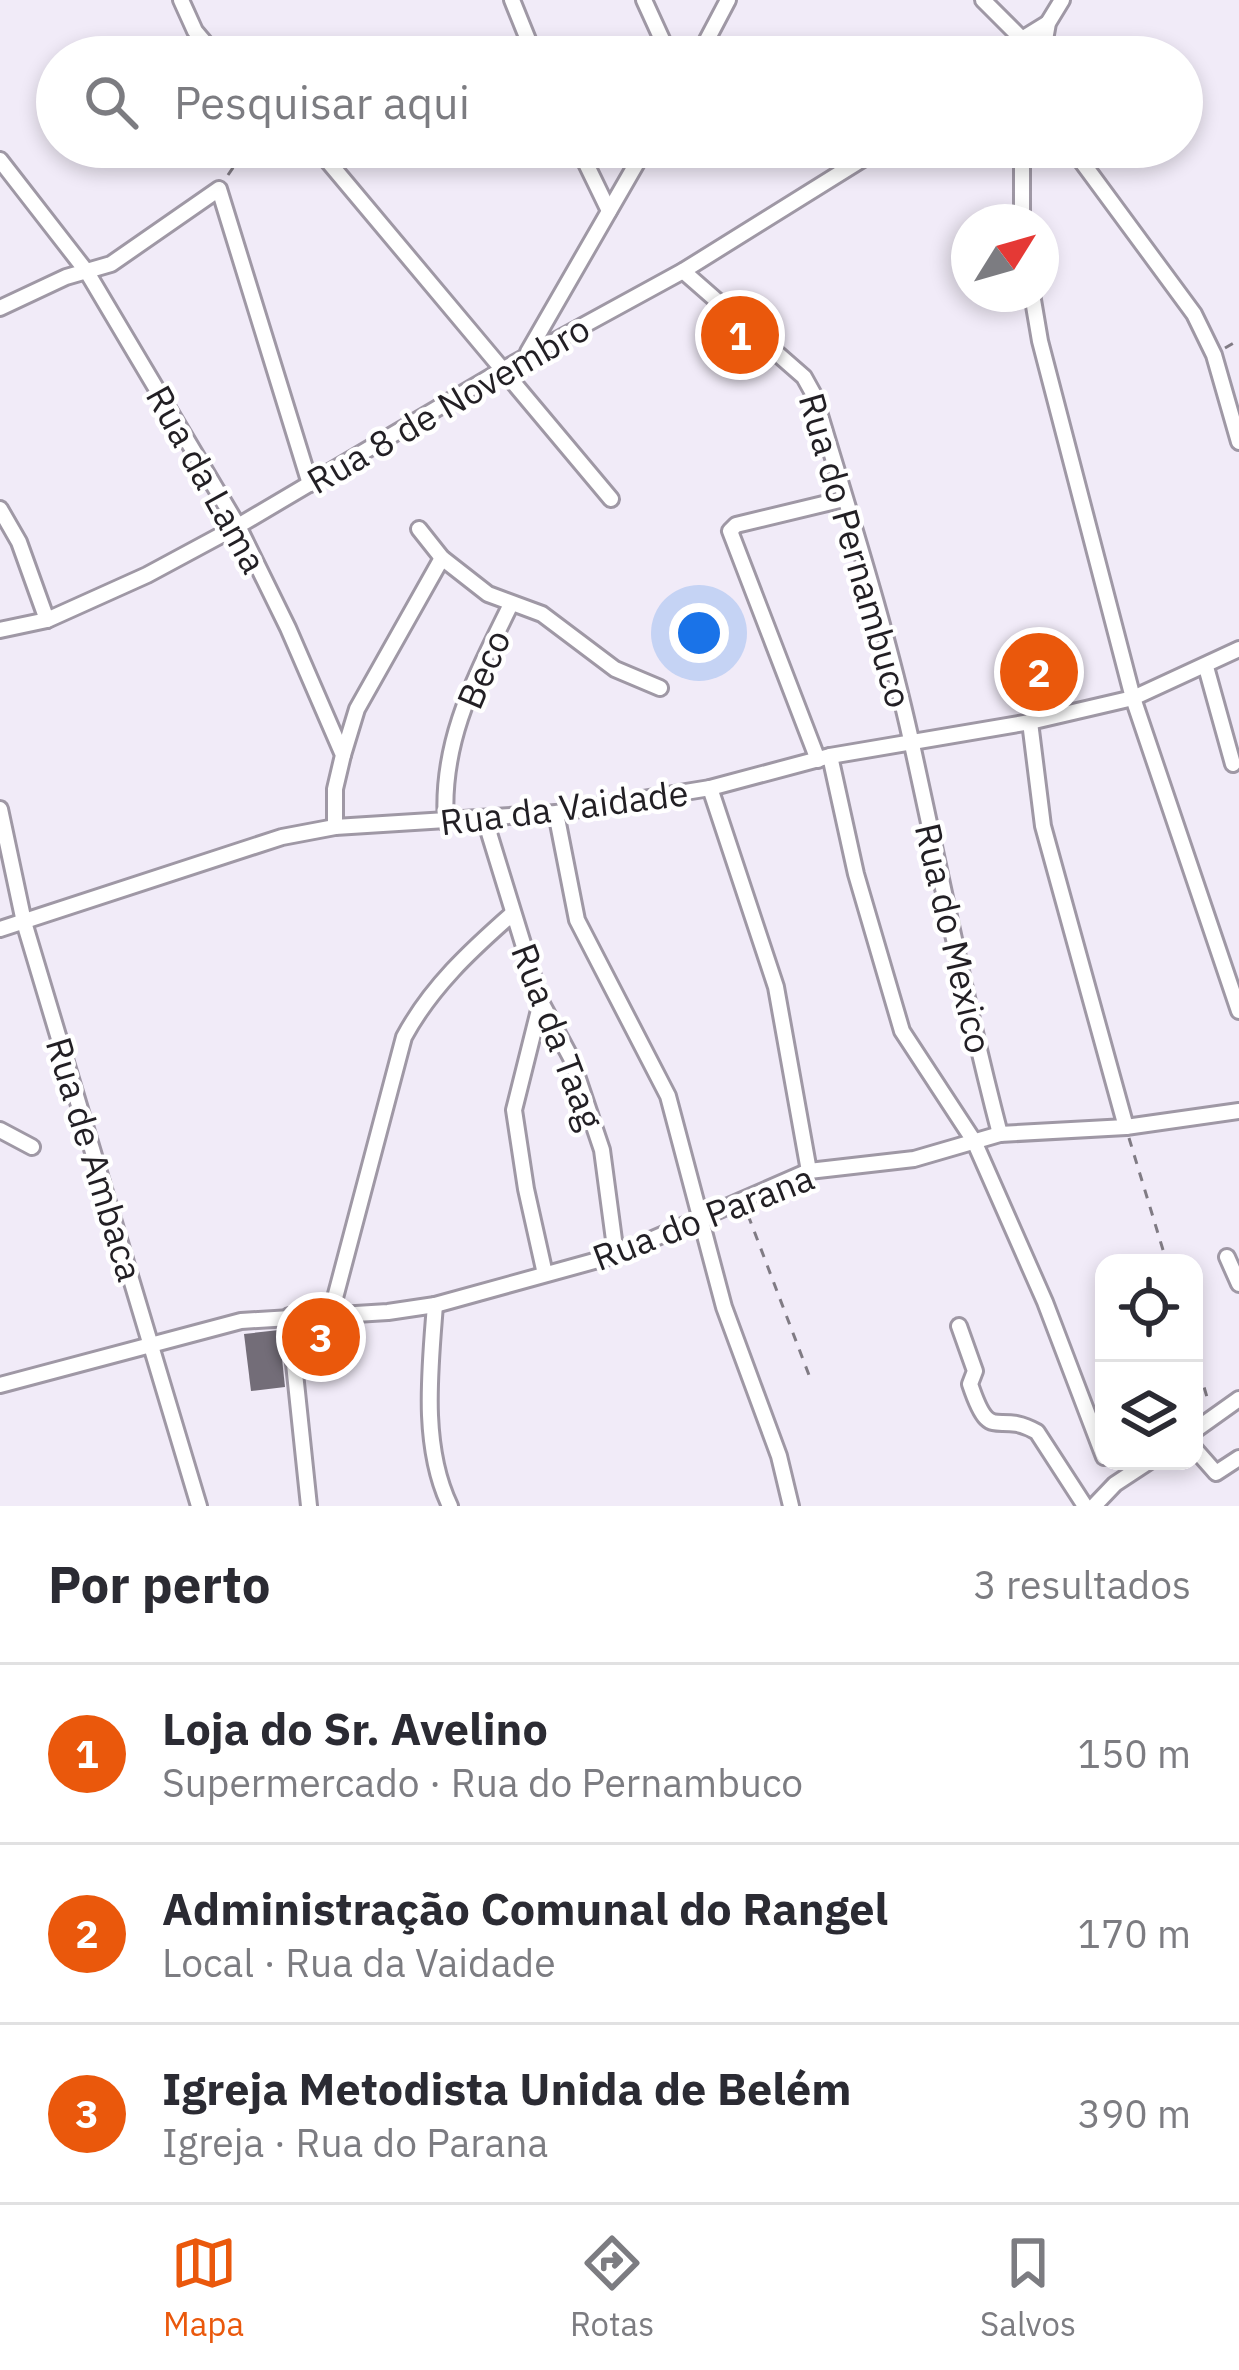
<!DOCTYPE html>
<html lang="pt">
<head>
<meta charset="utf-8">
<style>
  body { margin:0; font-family:"IBM Plex Sans",sans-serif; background:#f7f7f7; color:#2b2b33 }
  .controls { position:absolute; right:36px; bottom:36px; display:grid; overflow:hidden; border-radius:24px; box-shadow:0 6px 18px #0003 }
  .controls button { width:108px; height:108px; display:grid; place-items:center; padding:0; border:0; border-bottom:3px solid #e1e1e2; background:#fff; color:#2b2b33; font:60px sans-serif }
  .compass { position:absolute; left:951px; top:204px; width:108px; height:108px; border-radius:50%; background:#fff; box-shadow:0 6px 18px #0003; rotate:53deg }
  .you { position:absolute; left:699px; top:633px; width:42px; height:42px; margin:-30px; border:9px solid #fff; border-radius:50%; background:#1a73e8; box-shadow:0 0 0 18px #1a73e833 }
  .badge { display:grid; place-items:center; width:78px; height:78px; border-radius:50%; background:#ea580c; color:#fff; font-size:39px; font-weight:700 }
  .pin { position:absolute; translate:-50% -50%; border:6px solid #fff; box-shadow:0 3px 12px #0006 }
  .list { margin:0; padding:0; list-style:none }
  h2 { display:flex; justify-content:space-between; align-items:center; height:156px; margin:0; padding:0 48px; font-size:51px }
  h2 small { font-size:39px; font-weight:400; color:#7c7c81 }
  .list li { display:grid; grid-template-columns:78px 1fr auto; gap:36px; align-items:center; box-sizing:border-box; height:180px; padding:0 48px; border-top:3px solid #e1e1e2 }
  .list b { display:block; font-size:45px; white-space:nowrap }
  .list p { margin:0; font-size:39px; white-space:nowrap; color:#7c7c81 }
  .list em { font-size:39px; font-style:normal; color:#7c7c81 }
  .icon { flex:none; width:66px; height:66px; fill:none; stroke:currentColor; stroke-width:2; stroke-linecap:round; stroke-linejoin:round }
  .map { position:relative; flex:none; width:1239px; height:1506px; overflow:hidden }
  .search { position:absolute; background:#fff; box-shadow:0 6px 18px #0003; left:36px; right:36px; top:36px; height:132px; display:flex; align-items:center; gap:30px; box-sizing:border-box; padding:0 42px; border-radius:66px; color:#7c7c81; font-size:45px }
  .sheet { height:696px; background:#fff }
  nav { display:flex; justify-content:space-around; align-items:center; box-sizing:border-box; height:168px; border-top:3px solid #e1e1e2; background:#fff; font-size:33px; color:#7c7c81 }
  nav a { display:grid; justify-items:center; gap:6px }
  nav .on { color:#ea580c }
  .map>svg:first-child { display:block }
  .building { fill:#736d78 }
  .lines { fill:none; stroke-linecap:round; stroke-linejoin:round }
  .street-casing { stroke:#9f98a5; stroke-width:20 }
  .path { stroke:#807b84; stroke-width:3; stroke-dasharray:9 9; stroke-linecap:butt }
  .street { stroke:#fff; stroke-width:14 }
  .labels { text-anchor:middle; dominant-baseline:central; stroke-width:9; stroke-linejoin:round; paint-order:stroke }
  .street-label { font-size:36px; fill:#221f24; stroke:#fff }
</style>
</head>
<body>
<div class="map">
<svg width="1239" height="1506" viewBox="0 0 1239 1506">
  <rect width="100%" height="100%" fill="#f1ebf8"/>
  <g class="building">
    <polygon points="1048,648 1058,690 1030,697 1020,655"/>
    <polygon points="337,1326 337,1355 305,1355 305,1328"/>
    <polygon points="279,1330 285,1387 251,1391 244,1334"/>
  </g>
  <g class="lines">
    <g class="street-casing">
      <g id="street">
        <polyline points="181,0 195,31 217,57"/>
        <polyline points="512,0 535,57"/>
        <polyline points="644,0 670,57"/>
        <polyline points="983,0 1022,39 1048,23"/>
        <polyline points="698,57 728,0"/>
        <polyline points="999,57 1022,39"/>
        <polyline points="1042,57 1048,23 1062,0"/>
        <polyline points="316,147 611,499"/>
        <polyline points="578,147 609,211"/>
        <polyline points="1022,147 1022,222"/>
        <polyline points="1071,147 1194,314 1214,355 1239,442"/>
        <polyline points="0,160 87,272 238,526 288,628 343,755 335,789 335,827"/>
        <path d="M683 271 804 377 814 395C848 509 885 623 911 740 940 871 966 1004 1000 1134"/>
        <polyline points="1032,294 1040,341 1133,698 1239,1011"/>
        <polyline points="0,308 66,277 111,264 219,189 310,484"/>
        <polyline points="528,352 646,147"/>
        <polyline points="0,509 19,542 47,620"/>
        <polyline points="419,529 442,558 488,594 542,614 615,669 660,688"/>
        <polyline points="0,630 47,620 147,575 238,526 502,370 683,271 882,147"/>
        <polyline points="1206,667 1233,764"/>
        <polyline points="1030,722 1043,826 1126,1127"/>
        <polyline points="343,755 357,709 442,558"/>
        <polyline points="830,756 856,874 902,1031 974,1141 1045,1302 1104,1457"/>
        <polyline points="818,760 730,531 736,525 844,499"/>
        <polyline points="710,788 776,987 809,1171"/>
        <polyline points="0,809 24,922 199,1506"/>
        <polyline points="556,813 577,920 668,1096 724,1307 779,1456 791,1506"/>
        <polyline points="485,820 541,1002 571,1058 602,1150 616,1255"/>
        <path d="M446 823C440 741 476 676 511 604"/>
        <polyline points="0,929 282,837 335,827 556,813 710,788 830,756 1030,722 1133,698 1239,649"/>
        <polyline points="541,1002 514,1110 526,1189 545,1274"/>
        <polyline points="0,1130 32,1147"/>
        <polyline points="1227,1257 1239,1284"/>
        <path d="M435 1305C430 1370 421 1446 450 1506"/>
        <path d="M331 1313 404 1037C431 987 470 951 512 914"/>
        <polyline points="289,1316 309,1506"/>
        <path d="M959 1326 975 1371 970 1384C991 1447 995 1408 1037 1432L1085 1506"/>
        <polyline points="0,1385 241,1321 388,1312 435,1305 616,1255 809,1171 914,1159 1000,1134 1126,1127 1239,1111"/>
        <polyline points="1194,1431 1239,1399"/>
        <polyline points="1194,1448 1216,1473 1239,1458"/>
        <polyline points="1094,1506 1115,1484 1150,1461"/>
      </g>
    </g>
    <g class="path">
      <polyline points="228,175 247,147"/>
      <polyline points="1225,348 1239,340"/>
      <polyline points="1129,1138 1167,1263"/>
      <polyline points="748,1215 812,1383"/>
      <polyline points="1194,1353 1209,1404"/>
    </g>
    <use href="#street" class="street"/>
  </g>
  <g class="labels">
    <g class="street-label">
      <text transform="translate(448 404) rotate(-30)">Rua 8 de Novembro</text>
      <text transform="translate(207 479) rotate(61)">Rua da Lama</text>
      <text transform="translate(856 550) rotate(74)">Rua do Pernambuco</text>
      <text transform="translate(483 669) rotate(-67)">Beco</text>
      <text transform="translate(564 807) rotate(-7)">Rua da Vaidade</text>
      <text transform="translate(954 938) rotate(77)">Rua do Mexico</text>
      <text transform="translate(558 1036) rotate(69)">Rua da Taag</text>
      <text transform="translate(95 1159) rotate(73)">Rua de Ambaca</text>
      <text transform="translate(703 1217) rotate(-21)">Rua do Parana</text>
    </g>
  </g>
</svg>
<div class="controls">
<button><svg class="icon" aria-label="locate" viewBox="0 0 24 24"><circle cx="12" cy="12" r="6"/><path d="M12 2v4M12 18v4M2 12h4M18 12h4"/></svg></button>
<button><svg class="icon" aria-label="layers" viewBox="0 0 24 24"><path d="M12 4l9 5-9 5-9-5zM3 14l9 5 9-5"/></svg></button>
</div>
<svg class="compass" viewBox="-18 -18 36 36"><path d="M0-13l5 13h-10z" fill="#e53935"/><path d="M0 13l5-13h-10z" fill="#7c7c81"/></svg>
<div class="you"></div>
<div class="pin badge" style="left:740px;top:335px">1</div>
<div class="pin badge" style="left:1039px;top:672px">2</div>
<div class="pin badge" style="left:321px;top:1337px">3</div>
<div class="search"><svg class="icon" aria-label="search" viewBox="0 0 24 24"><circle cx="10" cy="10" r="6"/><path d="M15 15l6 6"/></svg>Pesquisar aqui</div>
</div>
<section class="sheet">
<h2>Por perto<small>3 resultados</small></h2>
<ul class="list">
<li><span class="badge">1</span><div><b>Loja do Sr. Avelino</b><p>Supermercado · Rua do Pernambuco</p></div><em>150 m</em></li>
<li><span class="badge">2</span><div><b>Administração Comunal do Rangel</b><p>Local · Rua da Vaidade</p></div><em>170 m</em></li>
<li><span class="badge">3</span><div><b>Igreja Metodista Unida de Belém</b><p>Igreja · Rua do Parana</p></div><em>390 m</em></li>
</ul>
</section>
<nav>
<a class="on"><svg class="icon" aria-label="map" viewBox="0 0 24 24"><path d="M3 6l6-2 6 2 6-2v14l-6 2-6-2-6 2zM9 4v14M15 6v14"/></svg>Mapa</a>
<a><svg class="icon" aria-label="directions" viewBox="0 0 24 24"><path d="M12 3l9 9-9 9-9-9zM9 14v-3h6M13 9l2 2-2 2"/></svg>Rotas</a>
<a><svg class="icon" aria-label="saved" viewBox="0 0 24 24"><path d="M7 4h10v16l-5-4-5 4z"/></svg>Salvos</a>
</nav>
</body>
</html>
